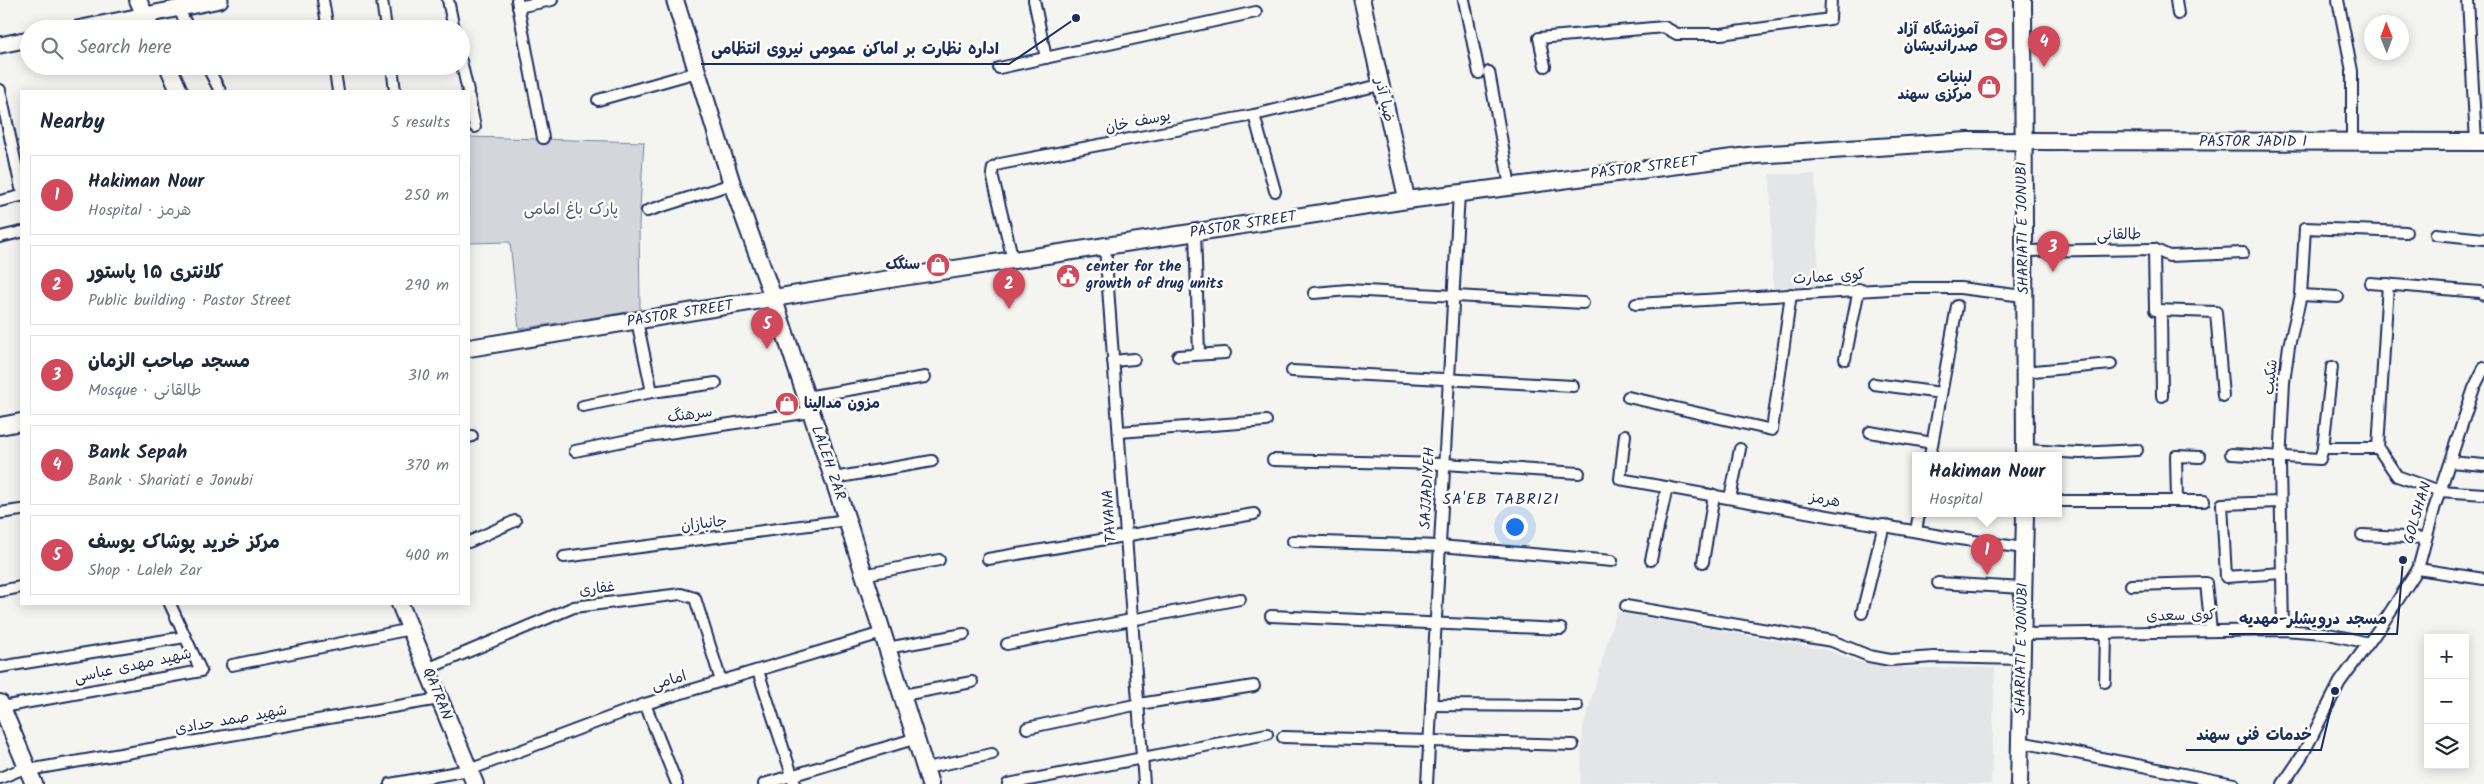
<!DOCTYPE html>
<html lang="en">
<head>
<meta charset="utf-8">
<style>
  body { margin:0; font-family:Kalam,"Playpen Sans Arabic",sans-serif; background:#f2f2f3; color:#1f2937 }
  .controls { position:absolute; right:15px; bottom:15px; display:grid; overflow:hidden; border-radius:0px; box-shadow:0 2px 12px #0003 }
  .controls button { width:45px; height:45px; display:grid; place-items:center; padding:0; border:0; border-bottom:1px solid #e0e1e3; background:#fff; color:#1f2937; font:25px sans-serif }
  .compass { position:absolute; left:2364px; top:15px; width:45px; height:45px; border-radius:50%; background:#fff; box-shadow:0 2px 12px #0003; rotate:359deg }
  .you { position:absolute; left:1514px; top:526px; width:18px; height:18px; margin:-12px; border:4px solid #fff; border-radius:50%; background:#1a73e8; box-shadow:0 0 0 8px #1a73e833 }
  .badge { display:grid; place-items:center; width:32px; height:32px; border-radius:50%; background:#d1495b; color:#fff; font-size:16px; font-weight:700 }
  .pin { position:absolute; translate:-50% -41px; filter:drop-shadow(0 1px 2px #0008) }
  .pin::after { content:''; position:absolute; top:26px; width:18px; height:15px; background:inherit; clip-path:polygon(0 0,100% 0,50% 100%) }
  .popup { position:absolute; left:1912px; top:452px; width:150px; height:65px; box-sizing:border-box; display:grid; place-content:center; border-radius:0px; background:#fff; filter:drop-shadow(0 1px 4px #0005); font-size:16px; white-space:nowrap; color:#747a83 }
  .popup b { font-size:19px; color:#1f2937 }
  .popup::after { content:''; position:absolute; left:50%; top:100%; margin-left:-10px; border:10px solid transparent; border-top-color:#fff }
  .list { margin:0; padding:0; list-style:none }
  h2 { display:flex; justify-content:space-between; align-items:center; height:65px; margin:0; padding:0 20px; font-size:21px }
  h2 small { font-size:16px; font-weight:400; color:#747a83 }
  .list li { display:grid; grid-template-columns:32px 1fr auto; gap:15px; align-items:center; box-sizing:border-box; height:80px; margin:0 10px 10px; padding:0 10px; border:1px solid #e0e1e3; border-radius:0px }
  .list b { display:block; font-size:19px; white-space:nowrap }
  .list p { margin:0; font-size:16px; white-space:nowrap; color:#747a83 }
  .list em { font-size:16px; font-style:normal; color:#747a83 }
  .icon { flex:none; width:28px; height:28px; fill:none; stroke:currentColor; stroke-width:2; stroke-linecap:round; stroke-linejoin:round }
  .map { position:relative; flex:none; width:2484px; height:784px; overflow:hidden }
  .search { position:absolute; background:#fff; box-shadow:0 2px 12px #0003; left:20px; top:20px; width:450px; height:55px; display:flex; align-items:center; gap:12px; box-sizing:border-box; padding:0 18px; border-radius:28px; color:#747a83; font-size:19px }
  .panel { position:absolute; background:#fff; box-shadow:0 2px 12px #0003; left:20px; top:90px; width:450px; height:515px; border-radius:0px }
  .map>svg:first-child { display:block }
  .built { fill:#e4e5e6 }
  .green { fill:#d4d6db; stroke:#78829c }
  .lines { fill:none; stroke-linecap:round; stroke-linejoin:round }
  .street-casing { stroke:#1b2f5e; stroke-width:14 }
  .secondary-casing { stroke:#1b2f5e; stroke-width:19 }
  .primary-casing { stroke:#1b2f5e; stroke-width:20 }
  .street { stroke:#fdfcf7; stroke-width:10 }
  .secondary { stroke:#fdfcf7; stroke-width:15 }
  .primary { stroke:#fdfcf7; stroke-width:16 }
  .labels { text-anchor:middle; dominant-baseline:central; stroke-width:5; stroke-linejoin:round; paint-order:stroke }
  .poi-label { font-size:15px; font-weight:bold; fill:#1b2f5e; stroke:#fdfcf7; text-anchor:end }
  .street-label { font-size:15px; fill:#1b2f5e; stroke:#fdfcf7 }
  .park-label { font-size:15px; fill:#49597d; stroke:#fdfcf7 }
  .neighbourhood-label { font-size:16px; letter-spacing:1px; fill:#1b2f5e; stroke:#fdfcf7 }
  .leader { fill:none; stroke:#1b2f5e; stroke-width:2 }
  .callout-dot { fill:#1b2f5e; stroke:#fdfcf7; stroke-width:2 }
  .callout-label { font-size:16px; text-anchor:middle; font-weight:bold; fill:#1b2f5e; stroke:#fdfcf7; stroke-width:5; stroke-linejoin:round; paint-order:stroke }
</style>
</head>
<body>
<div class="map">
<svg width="2484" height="784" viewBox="0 0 2484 784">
  <rect width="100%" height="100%" fill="#f4f4f1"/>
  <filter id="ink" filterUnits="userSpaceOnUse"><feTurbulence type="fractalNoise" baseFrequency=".02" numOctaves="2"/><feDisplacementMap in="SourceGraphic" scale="10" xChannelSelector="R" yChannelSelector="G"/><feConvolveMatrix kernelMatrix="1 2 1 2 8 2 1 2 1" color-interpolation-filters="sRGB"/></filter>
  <g filter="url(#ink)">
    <g class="built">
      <polygon points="1770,174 1815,174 1819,285 1773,288"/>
      <polygon points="1616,612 1827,650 1858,662 1907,668 1995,668 1991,784 1580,784 1583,728"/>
    </g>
    <polygon class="green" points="469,137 644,142 639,225 640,310 519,329 510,242 469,243"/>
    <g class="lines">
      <g class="street-casing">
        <g id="street">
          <polyline points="323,0 328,29"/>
          <polyline points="382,0 386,29"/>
          <polyline points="448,0 454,29"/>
          <polyline points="517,0 543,138"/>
          <polyline points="1034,0 1046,58"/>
          <polyline points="1464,0 1479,73"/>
          <polyline points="2176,0 2178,14"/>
          <polyline points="2338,0 2352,71 2352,142"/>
          <polyline points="2468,0 2476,142"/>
          <polyline points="518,7 552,0"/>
          <polyline points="178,8 189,29"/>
          <polyline points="461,61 468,91"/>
          <polyline points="207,66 220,91"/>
          <polyline points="334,66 338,91"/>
          <polyline points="392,66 395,91"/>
          <polyline points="1545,66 1539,38 1664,27 1677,34 1721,34 1830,19 1831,0"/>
          <polyline points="999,68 1256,12"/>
          <polyline points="1489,72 1510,186"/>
          <polyline points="0,90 21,188"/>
          <polyline points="469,97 475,127"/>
          <polyline points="598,100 697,72"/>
          <polyline points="1254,115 1275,191"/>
          <polyline points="0,201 21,196"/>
          <polyline points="647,211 732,184"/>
          <polyline points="1195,232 1199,354"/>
          <polyline points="2436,234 2484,239"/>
          <polyline points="0,237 21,232"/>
          <polyline points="1105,246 1144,784"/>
          <polyline points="2154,249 2155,310 2216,312 2223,396"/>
          <polyline points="2023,251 2154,249 2169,256 2243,253"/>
          <polyline points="1013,260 992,174 993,168 1000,164 1254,115 1380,85"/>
          <polyline points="2370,283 2480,292 2484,295"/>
          <polyline points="1314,293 1348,290 1583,303"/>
          <polyline points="2301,295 2338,297"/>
          <polyline points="1636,304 1907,288 1960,288 2023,296"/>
          <polyline points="2161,310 2162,396"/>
          <polyline points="637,321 652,392"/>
          <polyline points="1178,356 1225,353"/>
          <polyline points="1845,359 1859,289"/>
          <polyline points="1113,361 1134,359"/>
          <polyline points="1292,371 1573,386"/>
          <polyline points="2024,372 2111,364"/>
          <polyline points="1874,384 1941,393"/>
          <polyline points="806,397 925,377"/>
          <polyline points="1628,397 1772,430 1791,294"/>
          <polyline points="583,406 652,392 716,383"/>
          <polyline points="1119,432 1266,421"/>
          <polyline points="1870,432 1932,443"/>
          <polyline points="1625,435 1620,479 1952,538 2024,548"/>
          <polyline points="469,437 472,436"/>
          <polyline points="2323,448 2332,367"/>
          <polyline points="2378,448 2388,284"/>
          <polyline points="2025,450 2080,453 2137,450"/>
          <polyline points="575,451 648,436 811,412"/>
          <polyline points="2231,454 2320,459 2323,448 2378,448 2397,476 2440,491 2484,494"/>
          <polyline points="1930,456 1957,306"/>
          <polyline points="1273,460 1445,464 1579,473"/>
          <polyline points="2450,462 2484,465"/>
          <polyline points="834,478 932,461"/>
          <polyline points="1730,498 1740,449"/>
          <polyline points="2058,501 2204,501"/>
          <polyline points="2177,501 2176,456 2200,457"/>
          <polyline points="2280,502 2222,504 2226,577 2282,573"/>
          <polyline points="0,513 21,510"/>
          <polyline points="1916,531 1919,514"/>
          <polyline points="2362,535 2426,538"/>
          <polyline points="1293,541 1440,546 1612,561"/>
          <polyline points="469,542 515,521"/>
          <polyline points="564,557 847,520"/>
          <polyline points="988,559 1254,514"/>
          <polyline points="1651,560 1667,487"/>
          <polyline points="1703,562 1714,495"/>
          <polyline points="2418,569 2484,579"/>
          <polyline points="863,575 939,560"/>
          <polyline points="1938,583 2023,588"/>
          <polyline points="2131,585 2206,583 2211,631"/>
          <polyline points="0,591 21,587"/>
          <polyline points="1626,606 1832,641 1869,656 1890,660 1934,657 2022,659"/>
          <polyline points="1862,613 1884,525"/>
          <polyline points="1271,616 1561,629"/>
          <polyline points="2283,630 2280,464 2284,382 2289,346 2301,295 2305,228 2406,232"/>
          <polyline points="2022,634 2283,630 2324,633 2369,643"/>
          <polyline points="1007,644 1240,599"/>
          <polyline points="887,648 964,634"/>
          <polyline points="232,665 411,629"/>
          <polyline points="0,667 185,637"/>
          <polyline points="427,669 574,607 681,594 695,598 721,681"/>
          <polyline points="758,671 795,784"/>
          <polyline points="2105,682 2106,633"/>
          <polyline points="903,695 972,682"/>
          <polyline points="645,704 677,784"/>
          <polyline points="1431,705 1577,706"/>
          <polyline points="2,707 201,671 170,604"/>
          <polyline points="1027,728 1139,704 1254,686"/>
          <polyline points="1283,737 1573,745"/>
          <polyline points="2020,742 2234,784"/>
          <polyline points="926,768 992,754"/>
          <polyline points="28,770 439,699"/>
          <polyline points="0,778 27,767"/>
          <polyline points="390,784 469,770 645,704 882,633"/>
          <polyline points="764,784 917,738"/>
          <polyline points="1008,784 1267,734"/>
          <polyline points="1427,784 1459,193"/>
          <polyline points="2283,784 2302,756 2340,682 2381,626 2418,569 2435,506 2474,388 2484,368"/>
        </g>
      </g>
      <g class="secondary-casing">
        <g id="secondary">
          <polyline points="1362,0 1407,200"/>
          <polyline points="77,29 220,0"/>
          <polyline points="0,45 29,39"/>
        </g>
      </g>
      <g class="primary-casing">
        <g id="primary">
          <polyline points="138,0 151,29"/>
          <polyline points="675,0 732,184 774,300 847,520 930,784"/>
          <polyline points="2023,0 2025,456"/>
          <polyline points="168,66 179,91"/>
          <polyline points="469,348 896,278 1407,200 1756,155 1968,141 2484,142"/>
          <polyline points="0,426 21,422"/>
          <polyline points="400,604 475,784"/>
          <polyline points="0,703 34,784"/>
          <polyline points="2019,784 2025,514"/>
        </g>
      </g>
      <use href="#street" class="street"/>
      <use href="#secondary" class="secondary"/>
      <use href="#primary" class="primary"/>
    </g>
  </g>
  <defs>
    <g id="school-disc" transform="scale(1.25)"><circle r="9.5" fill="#d1495b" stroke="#fdfcf7"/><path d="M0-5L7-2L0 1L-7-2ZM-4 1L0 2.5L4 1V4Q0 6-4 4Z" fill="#fff"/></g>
    <g id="shop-disc" transform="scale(1.25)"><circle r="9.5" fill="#d1495b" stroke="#fdfcf7"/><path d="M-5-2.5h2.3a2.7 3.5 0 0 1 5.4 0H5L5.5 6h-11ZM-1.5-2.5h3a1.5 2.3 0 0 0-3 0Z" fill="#fff"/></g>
    <g id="civic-disc" transform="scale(1.25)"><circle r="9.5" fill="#d1495b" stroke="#fdfcf7"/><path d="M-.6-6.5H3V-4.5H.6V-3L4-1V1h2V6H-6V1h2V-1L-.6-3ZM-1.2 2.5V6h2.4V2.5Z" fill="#fff"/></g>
  </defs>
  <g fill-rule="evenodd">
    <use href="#school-disc" x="1996" y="39"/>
    <use href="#shop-disc" x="1989" y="87"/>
    <use href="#shop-disc" x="938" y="265"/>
    <use href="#civic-disc" x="1068" y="276"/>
    <use href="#shop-disc" x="787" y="404"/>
  </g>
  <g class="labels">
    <g class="poi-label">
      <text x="1978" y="30">آموزشگاه آزاد<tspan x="1978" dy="17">صدراندیشان</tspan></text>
      <text x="1972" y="78">لبنیات<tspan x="1972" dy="17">مرکزی سهند</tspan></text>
      <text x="920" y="265">سنگک</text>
      <text x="1086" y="267" text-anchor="start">center for the<tspan x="1086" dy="17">growth of drug units</tspan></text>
      <text x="804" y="404" text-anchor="start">مزون مدالینا</text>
    </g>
    <g class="street-label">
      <text transform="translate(1384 100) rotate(77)">ضیا آذر</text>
      <text transform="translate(1138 122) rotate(-11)">یوسف خان</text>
      <text x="2253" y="142">PASTOR JADID 1</text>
      <text transform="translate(1644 168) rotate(-7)">PASTOR STREET</text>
      <text transform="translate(1243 225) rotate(-9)">PASTOR STREET</text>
      <text transform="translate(2023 228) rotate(-91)">SHARIATI E JONUBI</text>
      <text transform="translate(2119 235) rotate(-1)">طالقانی</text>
      <text transform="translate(1829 277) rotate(-4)">کوی عمارت</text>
      <text transform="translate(680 314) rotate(-9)">PASTOR STREET</text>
      <text transform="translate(2271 377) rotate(-84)">شکیب</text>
      <text transform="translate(690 415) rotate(-8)">سرهنگ</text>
      <text transform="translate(828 463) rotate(71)">LALEH ZAR</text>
      <text transform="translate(1428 488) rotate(-87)">SAJJADIYEH</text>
      <text transform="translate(1825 500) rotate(10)">هرمز</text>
      <text transform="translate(2418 513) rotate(-73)">GOLSHAN</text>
      <text transform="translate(1110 516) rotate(-94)">TAVANA</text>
      <text transform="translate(704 524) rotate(-7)">جانبازان</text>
      <text transform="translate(597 589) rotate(-7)">غفاری</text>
      <text transform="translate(2181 616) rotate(-1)">کوی سعدی</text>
      <text transform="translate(2022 649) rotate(-89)">SHARIATI E JONUBI</text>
      <text transform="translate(133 666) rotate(-12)">شهید مهدی عباسی</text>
      <text transform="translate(669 681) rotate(-17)">امامی</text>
      <text transform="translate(437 694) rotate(68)">QATRAN</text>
      <text transform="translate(231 720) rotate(-10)">شهید صمد حدادی</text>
    </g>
    <g class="park-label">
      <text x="571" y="210">پارک باغ امامی</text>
    </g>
    <g class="neighbourhood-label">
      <text x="1501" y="499">SA'EB TABRIZI</text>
    </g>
  </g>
  <path class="leader" d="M1076 18L1009 64H701M2403 560L2397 634H2229M2335 691L2321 750H2186"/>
  <g class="callout-dot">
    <circle cx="1076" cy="18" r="5"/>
    <circle cx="2403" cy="560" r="5"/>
    <circle cx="2335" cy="691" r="5"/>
  </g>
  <g class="callout-label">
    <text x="855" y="54">اداره نظارت بر اماکن عمومی نیروی انتظامی</text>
    <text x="2313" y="624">مسجد درویشلر-مهدیه</text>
    <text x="2254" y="740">خدمات فنی سهند</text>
  </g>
</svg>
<div class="controls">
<button>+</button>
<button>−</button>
<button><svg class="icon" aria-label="layers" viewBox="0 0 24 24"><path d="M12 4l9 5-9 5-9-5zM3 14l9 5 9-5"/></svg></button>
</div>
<svg class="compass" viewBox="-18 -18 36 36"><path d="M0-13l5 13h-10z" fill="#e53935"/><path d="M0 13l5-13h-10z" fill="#747a83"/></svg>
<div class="you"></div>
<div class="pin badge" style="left:1987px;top:575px">1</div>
<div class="popup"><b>Hakiman Nour</b>Hospital</div>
<div class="pin badge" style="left:1009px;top:309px">2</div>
<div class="pin badge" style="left:2053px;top:272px">3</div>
<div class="pin badge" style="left:2044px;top:67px">4</div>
<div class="pin badge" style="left:767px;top:349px">5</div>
<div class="search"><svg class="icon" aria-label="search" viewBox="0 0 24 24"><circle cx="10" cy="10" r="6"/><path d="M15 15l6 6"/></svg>Search here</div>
<section class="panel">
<h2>Nearby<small>5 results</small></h2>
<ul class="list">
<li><span class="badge">1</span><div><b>Hakiman Nour</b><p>Hospital · هرمز</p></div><em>250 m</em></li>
<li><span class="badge">2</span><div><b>کلانتری ۱۵ پاستور</b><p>Public building · Pastor Street</p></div><em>290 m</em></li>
<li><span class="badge">3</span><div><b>مسجد صاحب الزمان</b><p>Mosque · طالقانی</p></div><em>310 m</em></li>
<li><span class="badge">4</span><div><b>Bank Sepah</b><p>Bank · Shariati e Jonubi</p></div><em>370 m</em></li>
<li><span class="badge">5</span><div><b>مرکز خرید پوشاک یوسف</b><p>Shop · Laleh Zar</p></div><em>400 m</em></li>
</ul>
</section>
</div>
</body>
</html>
